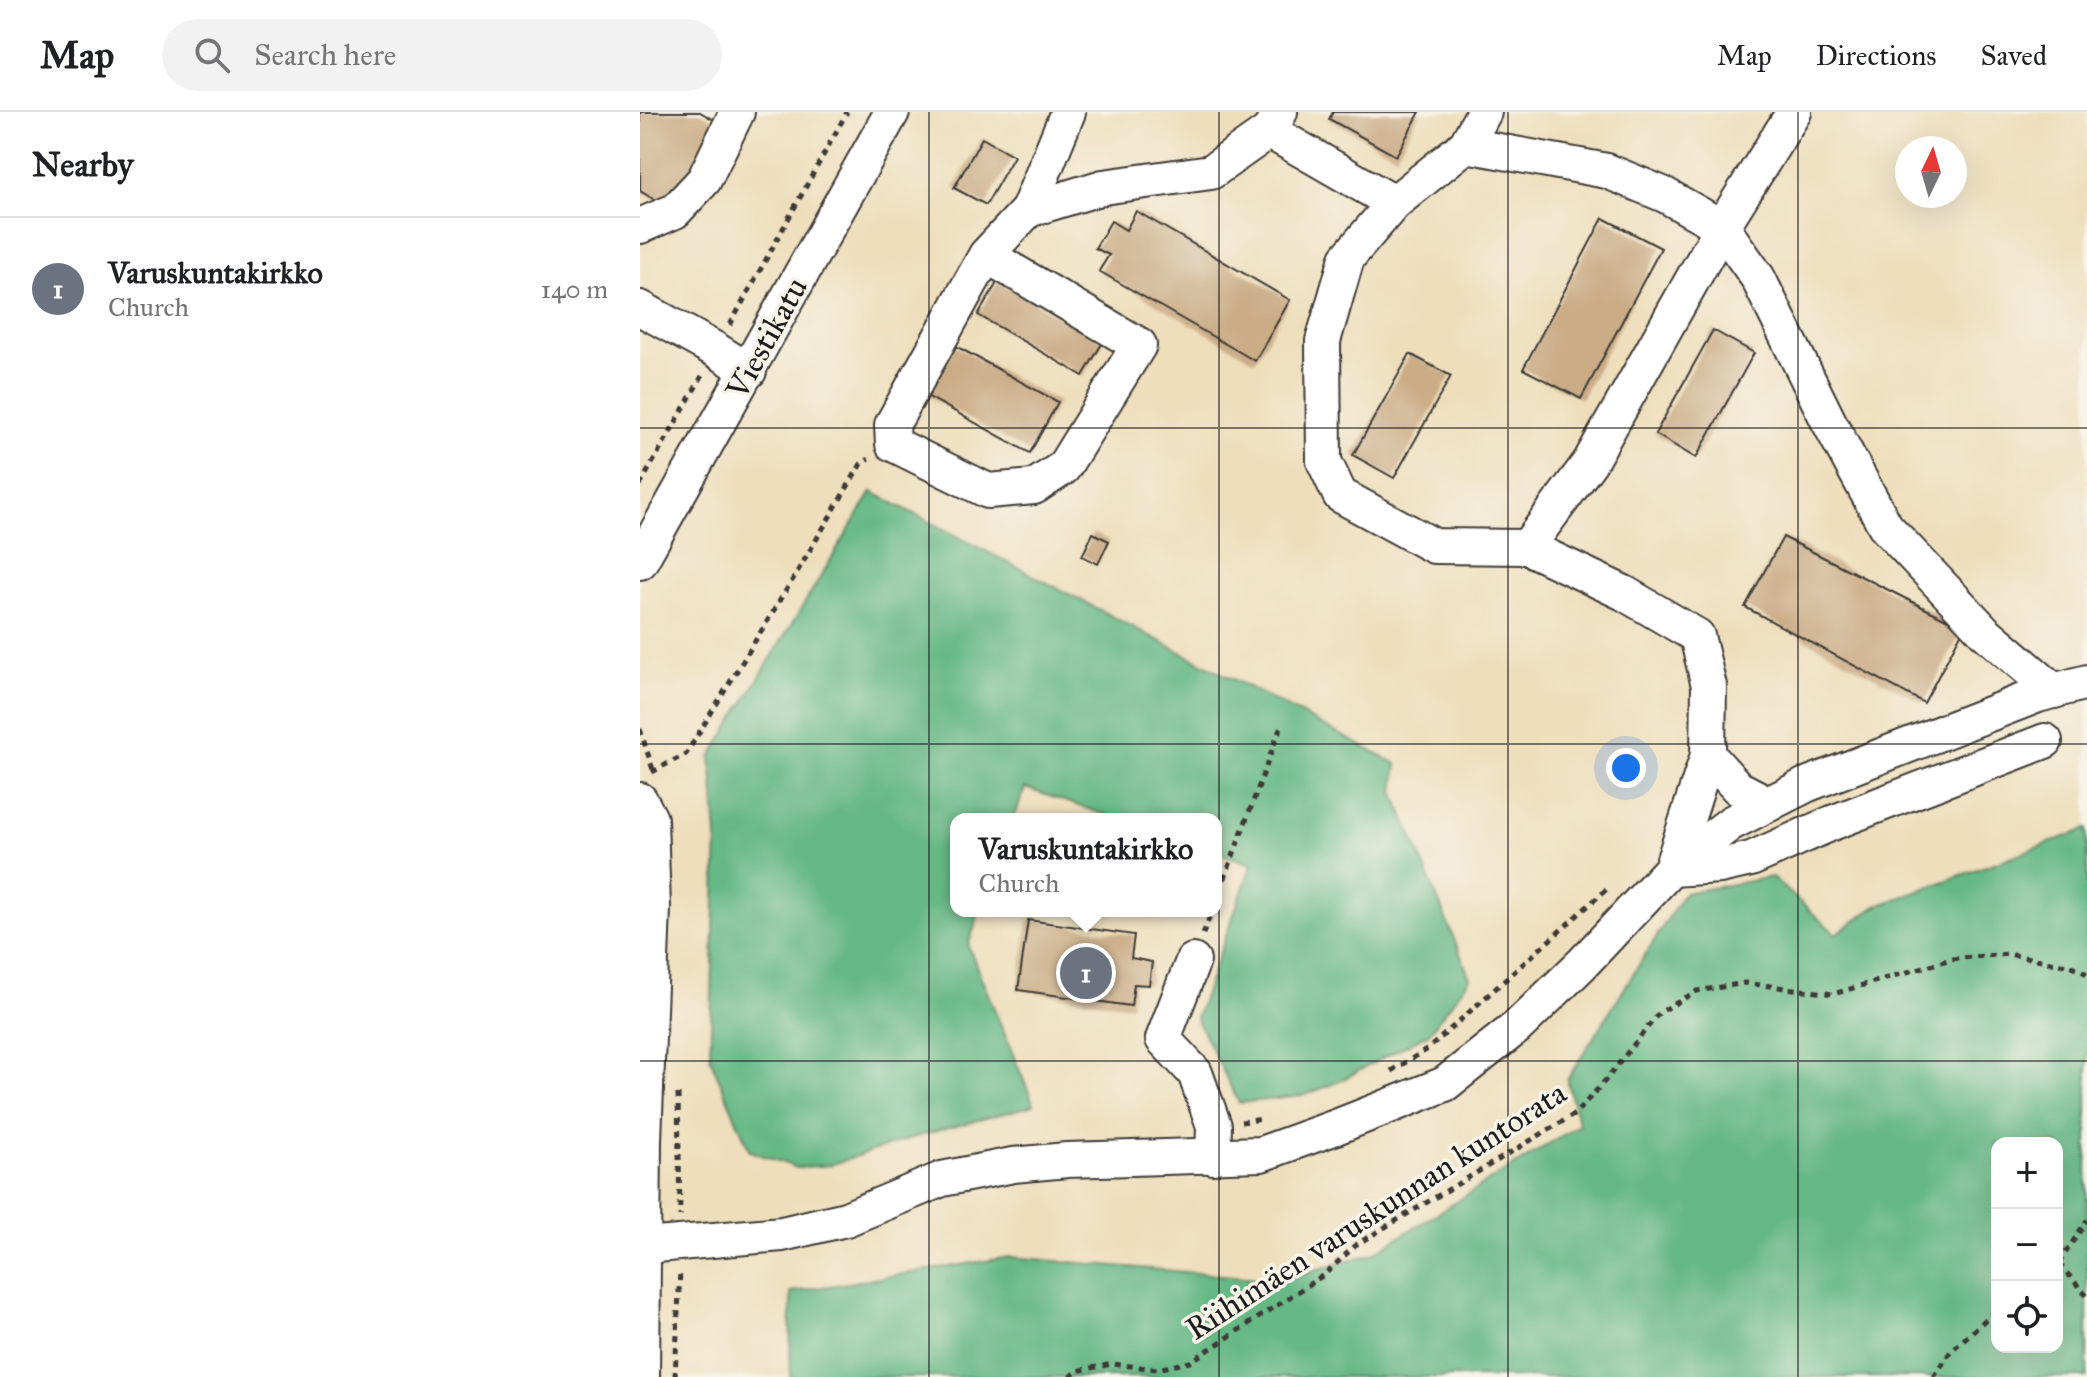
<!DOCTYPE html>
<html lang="en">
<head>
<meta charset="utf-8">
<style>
  body { margin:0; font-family:"IM FELL Great Primer",serif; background:#f2f2f2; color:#202124 }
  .controls { position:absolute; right:24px; bottom:24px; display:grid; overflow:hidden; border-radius:16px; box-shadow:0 8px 32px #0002 }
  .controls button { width:72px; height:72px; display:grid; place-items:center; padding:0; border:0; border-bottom:2px solid #e0e0e0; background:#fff; color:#202124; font:40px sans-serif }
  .compass { position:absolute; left:1255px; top:24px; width:72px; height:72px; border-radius:50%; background:#fff; box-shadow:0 8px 32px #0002; rotate:5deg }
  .you { position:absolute; left:986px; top:656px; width:28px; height:28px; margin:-20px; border:6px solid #fff; border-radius:50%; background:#1a73e8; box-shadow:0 0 0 12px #1a73e833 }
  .badge { display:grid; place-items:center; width:52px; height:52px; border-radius:50%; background:#0b8043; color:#fff; font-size:26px; font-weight:700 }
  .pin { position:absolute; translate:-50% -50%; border:4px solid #fff; box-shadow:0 2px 8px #0006 }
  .popup { position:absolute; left:310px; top:701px; width:272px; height:104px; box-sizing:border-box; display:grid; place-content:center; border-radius:16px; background:#fff; filter:drop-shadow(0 2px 6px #0005); font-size:26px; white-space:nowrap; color:#757577 }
  .popup b { font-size:30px; color:#202124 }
  .popup::after { content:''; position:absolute; left:50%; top:100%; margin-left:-16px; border:16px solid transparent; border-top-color:#fff }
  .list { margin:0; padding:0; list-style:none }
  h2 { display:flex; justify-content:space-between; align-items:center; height:104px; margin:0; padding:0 32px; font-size:34px }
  h2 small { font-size:26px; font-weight:400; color:#757577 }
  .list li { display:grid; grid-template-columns:52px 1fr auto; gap:24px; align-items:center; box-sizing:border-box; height:144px; padding:0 32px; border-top:2px solid #e0e0e0 }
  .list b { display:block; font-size:30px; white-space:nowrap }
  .list p { margin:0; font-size:26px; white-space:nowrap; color:#757577 }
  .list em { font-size:26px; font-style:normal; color:#757577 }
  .icon { flex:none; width:44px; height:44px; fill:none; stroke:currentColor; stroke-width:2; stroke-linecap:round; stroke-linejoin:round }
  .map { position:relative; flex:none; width:1447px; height:1265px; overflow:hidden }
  header { display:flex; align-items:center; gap:48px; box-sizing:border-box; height:112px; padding:0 40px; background:#fff; border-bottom:2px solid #e0e0e0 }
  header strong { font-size:38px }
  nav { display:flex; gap:44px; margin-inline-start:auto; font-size:28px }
  .search { width:560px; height:72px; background:#f2f2f2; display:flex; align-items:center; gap:20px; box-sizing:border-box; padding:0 28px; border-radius:44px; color:#757577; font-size:30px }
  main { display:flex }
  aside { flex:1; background:#fff }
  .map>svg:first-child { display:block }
  .forest { fill:#66b885; stroke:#416a50; stroke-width:2; fill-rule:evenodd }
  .building { fill:#caac86 }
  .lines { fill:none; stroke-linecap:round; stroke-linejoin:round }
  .minor-casing { stroke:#3c3934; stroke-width:38 }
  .path { stroke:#3c3934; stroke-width:5; stroke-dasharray:6 6; stroke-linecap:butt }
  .minor { stroke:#fff; stroke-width:34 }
  .grid { fill:none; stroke:#1c1c1c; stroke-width:2; stroke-opacity:0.55 }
  .labels { text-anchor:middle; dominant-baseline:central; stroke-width:7; stroke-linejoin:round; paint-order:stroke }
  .street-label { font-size:32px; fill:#1c1c1c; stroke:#f7f3e8 }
</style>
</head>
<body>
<header>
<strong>Map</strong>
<div class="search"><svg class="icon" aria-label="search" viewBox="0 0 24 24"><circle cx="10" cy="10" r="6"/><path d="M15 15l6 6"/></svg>Search here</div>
<nav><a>Map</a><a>Directions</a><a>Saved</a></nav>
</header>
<main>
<aside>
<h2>Nearby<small></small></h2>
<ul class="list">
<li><span class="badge" style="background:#6b7280">1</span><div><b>Varuskuntakirkko</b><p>Church</p></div><em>140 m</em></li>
</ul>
</aside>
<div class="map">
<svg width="1447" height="1265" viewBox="0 0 1447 1265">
  <rect width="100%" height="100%" fill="#f7f3e8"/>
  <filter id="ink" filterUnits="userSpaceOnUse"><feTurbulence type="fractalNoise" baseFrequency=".0125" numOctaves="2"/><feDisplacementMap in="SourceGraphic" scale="16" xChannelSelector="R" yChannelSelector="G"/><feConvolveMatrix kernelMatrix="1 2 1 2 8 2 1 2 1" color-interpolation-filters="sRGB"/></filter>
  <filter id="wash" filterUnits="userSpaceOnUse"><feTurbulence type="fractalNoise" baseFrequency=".006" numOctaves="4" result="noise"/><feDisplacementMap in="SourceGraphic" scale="32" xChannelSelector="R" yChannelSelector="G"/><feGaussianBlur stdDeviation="1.8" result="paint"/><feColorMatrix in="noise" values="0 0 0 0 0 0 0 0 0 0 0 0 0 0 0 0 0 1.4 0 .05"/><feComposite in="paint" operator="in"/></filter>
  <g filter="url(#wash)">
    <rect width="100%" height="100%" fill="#eedebc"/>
    <g class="forest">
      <polygon points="232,380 757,652 754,680 830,866 789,921 700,969 663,984 599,991 556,906 612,752 576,740 576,707 478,707 385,676 374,707 316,707 316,799 340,799 328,834 394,993 275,1025 190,1053 157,1056 110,1039 70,946 77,723 71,645"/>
      <path d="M1447 717V1265H150L151 1180 370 1145 640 1168 732 1142 939 1013 927 968 1044 781 1132 765 1196 822 1237 794ZM1417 1031V1235H1357V1031Z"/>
    </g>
    <g id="blocks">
      <g class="building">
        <polygon points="0,0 60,0 81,12 32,98 0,79"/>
        <polygon points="693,0 780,0 756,44 689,7"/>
        <polygon points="342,26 374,44 346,93 314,76"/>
        <polygon points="496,99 650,188 615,249 459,159 469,143 455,136 471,109 486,118"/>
        <polygon points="963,106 1021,136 941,287 883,257"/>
        <polygon points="358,169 463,230 443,264 338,203"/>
        <polygon points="1073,218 1114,241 1056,346 1015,322"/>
        <polygon points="314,233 418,290 390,341 287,284"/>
        <polygon points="770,242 811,264 754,366 713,343"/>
        <polygon points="453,421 469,429 458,452 442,444"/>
        <polygon points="1143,425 1324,516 1284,591 1105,495"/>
        <polygon points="388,808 494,823 491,846 512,850 509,873 494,872 491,894 378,878"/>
      </g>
    </g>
  </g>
  <g filter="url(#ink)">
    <use href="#blocks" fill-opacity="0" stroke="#3c3934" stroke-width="2"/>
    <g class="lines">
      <g class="minor-casing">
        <g id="minor">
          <polyline points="629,19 754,91"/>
          <polyline points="826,33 844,0"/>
          <polyline points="388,98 428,0"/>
          <polyline points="0,114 35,99 64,68 97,0"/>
          <polyline points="346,143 499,233 423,356 394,375 348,379 253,332 252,313 346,143 388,98 463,75 571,60 629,19 640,0"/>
          <polyline points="0,196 76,238 109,259"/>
          <polyline points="887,435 950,350 1082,115 1154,0"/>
          <polyline points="0,450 252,0"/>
          <polyline points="1405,629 1192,711 1111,747 1080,754 1031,757 1068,643 1069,574 1057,524 984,481 887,435 794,434 700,383 684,349 683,229 707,146 754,91 826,33 967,59 1025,83 1082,115 1118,166 1189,310 1246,415 1345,520 1414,579"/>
          <polyline points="1068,643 1098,676 1129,692"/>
          <polyline points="0,688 10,707 13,796 4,1028 2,1265"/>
          <polyline points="553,849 523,927 555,961 574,1014 573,1045"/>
          <polyline points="5,1134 142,1122 206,1107 302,1067 373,1053 427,1048 621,1042 696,1015 805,972 877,915 942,852 1031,757 1091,711 1166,673 1398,583 1447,570"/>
        </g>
      </g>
      <g class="path">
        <polyline points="90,213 207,0"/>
        <polyline points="0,373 62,264"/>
        <polyline points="0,617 14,661"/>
        <polyline points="12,660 46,642 153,467 221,352 229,347"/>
        <polyline points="576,790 642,611"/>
        <polyline points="563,822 572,799"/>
        <polyline points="751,959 788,937 969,775"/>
        <polyline points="38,982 40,1104"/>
        <polyline points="601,1010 623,1007"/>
        <polyline points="1419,1151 1447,1108"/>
        <polyline points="1419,1152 1447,1184"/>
        <polyline points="35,1265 40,1158"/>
        <polyline points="430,1265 436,1259 472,1252 517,1257 550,1250 685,1162 717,1132 935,1002 964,970 1019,901 1057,879 1105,871 1193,882 1311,847 1368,842 1432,854 1447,862"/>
        <polyline points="1294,1265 1311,1239 1357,1197"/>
      </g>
      <use href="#minor" class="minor"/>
    </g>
  </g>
  <path class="grid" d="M289 0V1265M579 0V1265M868 0V1265M1158 0V1265M0 316H1447M0 632H1447M0 949H1447"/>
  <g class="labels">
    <g class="street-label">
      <text transform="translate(127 226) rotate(-61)">Viestikatu</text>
      <text transform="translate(736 1099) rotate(-33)">Riihimäen varuskunnan kuntorata</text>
    </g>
  </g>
</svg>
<div class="controls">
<button>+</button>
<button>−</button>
<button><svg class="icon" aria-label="locate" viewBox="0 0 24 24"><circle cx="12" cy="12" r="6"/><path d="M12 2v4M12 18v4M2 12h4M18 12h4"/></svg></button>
</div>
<svg class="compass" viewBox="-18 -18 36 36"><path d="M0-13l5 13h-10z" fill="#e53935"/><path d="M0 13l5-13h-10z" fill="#757577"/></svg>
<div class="you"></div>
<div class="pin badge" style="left:446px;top:861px;background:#6b7280">1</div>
<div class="popup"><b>Varuskuntakirkko</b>Church</div>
</div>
</main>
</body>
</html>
